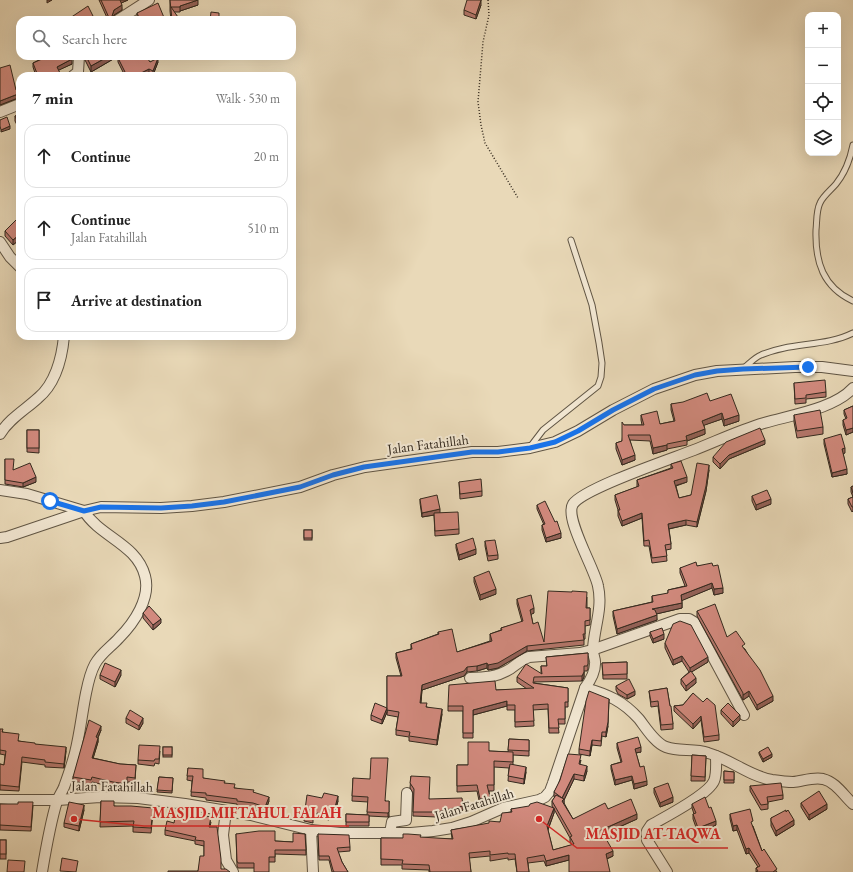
<!DOCTYPE html>
<html lang="en">
<head>
<meta charset="utf-8">
<style>
  body { margin:0; font-family:"EB Garamond",serif; background:#f2f2f2; color:#222 }
  .controls { position:absolute; right:12px; top:12px; display:grid; overflow:hidden; border-radius:8px; box-shadow:0 4px 16px #0002 }
  .controls button { width:36px; height:36px; display:grid; place-items:center; padding:0; border:0; border-bottom:1px solid #e0e0e0; background:#fff; color:#222; font:20px sans-serif }
  .stop { position:absolute; width:12px; height:12px; margin:-9px; border:3px solid #1a73e8; border-radius:50%; background:#fff }
  .stop.end { background:#1a73e8; border-color:#fff; box-shadow:0 1px 4px #0008 }
  .list { margin:0; padding:0; list-style:none }
  h2 { display:flex; justify-content:space-between; align-items:center; height:52px; margin:0; padding:0 16px; font-size:17px }
  h2 small { font-size:13px; font-weight:400; color:#767676 }
  .list li { display:grid; grid-template-columns:26px 1fr auto; gap:12px; align-items:center; box-sizing:border-box; height:64px; margin:0 8px 8px; padding:0 8px; border:1px solid #e0e0e0; border-radius:12px }
  .list b { display:block; font-size:15px; white-space:nowrap }
  .list p { margin:0; font-size:13px; white-space:nowrap; color:#767676 }
  .list em { font-size:13px; font-style:normal; color:#767676 }
  .icon { flex:none; width:22px; height:22px; fill:none; stroke:currentColor; stroke-width:2; stroke-linecap:round; stroke-linejoin:round }
  .map { position:relative; flex:none; width:853px; height:872px; overflow:hidden }
  .search { position:absolute; background:#fff; box-shadow:0 4px 16px #0002; left:16px; top:16px; width:280px; height:44px; display:flex; align-items:center; gap:10px; box-sizing:border-box; padding:0 14px; border-radius:12px; color:#767676; font-size:15px }
  .panel { position:absolute; background:#fff; box-shadow:0 4px 16px #0002; left:16px; top:72px; width:280px; height:268px; border-radius:12px }
  .map>svg:first-child { display:block }
  .lines { fill:none; stroke-linecap:round; stroke-linejoin:round }
  .lane-casing { stroke:#605544; stroke-width:7 }
  .street-casing { stroke:#605544; stroke-width:12 }
  .path { stroke:#33291e; stroke-width:1.5; stroke-dasharray:1 2; stroke-linecap:butt }
  .lane { stroke:#f1e6d1; stroke-width:5 }
  .street { stroke:#f1e6d1; stroke-width:10 }
  .wall { fill:#b5776c; stroke:#33291e; fill-rule:evenodd }
  .shaded-wall { fill:#936158; stroke:#33291e }
  .building { fill:#d28a7e; stroke:#33291e }
  .route { stroke:#1a73e8; stroke-width:5 }
  .labels { text-anchor:middle; dominant-baseline:central; stroke-width:4; stroke-linejoin:round; paint-order:stroke }
  .street-label { font-size:14px; fill:#33291e; stroke:#f1e6d1 }
  .leader { fill:none; stroke:#d62828; stroke-width:1.5 }
  .callout-dot { fill:#d62828; stroke:#f1e6d1; stroke-width:1.5 }
  .callout-label { font-size:15px; text-anchor:middle; font-weight:bold; fill:#d62828; stroke:#f1e6d1; stroke-width:4; stroke-linejoin:round; paint-order:stroke }
</style>
</head>
<body>
<div class="map">
<svg width="853" height="872" viewBox="0 0 853 872">
  <rect width="100%" height="100%" fill="#e9d9b8"/>
  <filter id="stains"><feTurbulence type="fractalNoise" baseFrequency=".005" numOctaves="4"/><feColorMatrix values="0 0 0 0 .2 0 0 0 0 .09 0 0 0 0 .02 0 0 0 .5 -.17"/></filter>
  <radialGradient id="worn" r=".72"><stop offset=".6" stop-color="#630" stop-opacity="0"/><stop offset="1" stop-color="#630" stop-opacity=".3"/></radialGradient>
  <g class="lines">
    <g class="lane-casing">
      <g id="lane">
        <path d="M853 145C850 160 845 173 836 184 831 190 823 196 820 203 816 211 817 222 816 230 815 262 823 287 853 301"/>
        <path d="M744 368C749 364 755 357 761 355 791 342 825 347 853 333"/>
        <polyline points="530,447 543,430 598,386 601,377 602,363 599,343 592,305 571,240"/>
      </g>
    </g>
    <g class="street-casing">
      <g id="street">
        <polyline points="118,20 149,0"/>
        <polyline points="73,76 78,72 79,56"/>
        <polyline points="0,112 20,104"/>
        <polyline points="0,242 10,257 20,267"/>
        <path d="M0 434C10 418 25 410 38 398 55 384 62 358 64 336"/>
        <path d="M0 490 27 494 84 511C100 537 137 544 145 576 151 598 134 623 119 638 111 647 101 653 95 664 90 673 88 683 86 693 82 713 80 733 75 753 72 765 68 776 64 787 62 792 59 796 57 801 50 824 46 848 42 872"/>
        <polyline points="0,538 7,537 84,511 101,507 161,508 192,506 224,502 300,487 333,475 365,467 472,452 498,452 530,448 555,442 578,431 613,410 654,389 695,375 717,371 795,367 822,367 853,371"/>
        <path d="M470 678C485 678 497 677 510 669 516 665 521 660 529 657L580 653 592 650 680 619H689L694 622 744 715"/>
        <path d="M585 688C607 694 623 701 639 719 646 728 655 743 666 747 679 752 694 748 708 753 730 759 749 776 772 780 779 781 786 782 793 782 803 781 813 777 823 779 836 782 844 796 853 804"/>
        <path d="M0 800H58L100 797 138 798 185 804 251 815 311 830 340 833H411L433 831 452 828 471 822 503 808 539 800 545 797 550 791 553 783 585 688C590 681 595 673 595 664 596 659 592 654 593 649 594 628 603 608 598 586 595 569 564 518 573 504 584 488 671 459 694 450 717 441 740 430 764 423 791 415 834 409 853 388"/>
        <polyline points="226,811 223,835 226,860 233,872"/>
        <polyline points="311,830 313,872"/>
        <polyline points="390,833 392,822 406,820 407,793"/>
        <path d="M667 872 647 840V831L651 825C665 817 708 795 714 781 717 774 716 763 716 756"/>
      </g>
    </g>
    <polyline class="path" points="488,0 489,15 483,42 478,102 481,125 485,143 518,198"/>
    <use href="#lane" class="lane"/>
    <use href="#street" class="street"/>
  </g>
  <g class="wall">
    <polygon points="99,0 128,0 121,3 122,10 114,15 113,18 114,20 108,20"/>
    <polygon points="170,0 198,5 180,11 180,12 174,12 180,20 171,20 170,11"/>
    <polygon points="481,5 476,19 464,15 464,10"/>
    <polygon points="137,13 165,20 138,20 137,18"/>
    <polygon points="85,56 115,56 115,58 91,72 85,60"/>
    <polygon points="41,57 72,64 58,70 60,76 36,76 33,67 33,63 41,59"/>
    <polygon points="144,57 150,62 158,62 153,75 149,74 144,76 125,76 118,62 118,58"/>
    <polygon points="0,68 16,90 20,89 20,98 18,98 0,105"/>
    <polygon points="20,114 20,131 15,121 15,116"/>
    <polygon points="20,218 20,239 13,245 5,236 5,231"/>
    <polygon points="794,383 826,392 826,397 806,399 806,403 795,404"/>
    <polygon points="710,401 739,421 724,426 722,419 704,425 705,434 687,441 687,445 667,449 667,450 653,454 650,441 630,440 635,460 622,465 616,449 616,443 622,441 624,425 642,425 641,420 641,415 660,424 674,421 671,410 671,404"/>
    <polygon points="853,406 853,432 846,435 843,425 843,420 846,419 844,414 844,410"/>
    <polygon points="794,415 823,427 823,434 797,438 794,422"/>
    <polygon points="27,430 39,430 39,453 27,452"/>
    <polygon points="824,439 845,453 843,453 847,474 832,477 824,444"/>
    <polygon points="765,444 729,459 720,469 713,462 713,457"/>
    <polygon points="5,459 13,470 36,482 23,487 5,484"/>
    <polygon points="671,464 687,482 676,486 679,498 691,495 709,470 706,491 697,527 686,525 669,529 671,544 671,549 666,550 667,561 652,563 649,546 644,546 642,518 622,526 618,516 618,510 615,500 615,495 637,487 637,480 671,468"/>
    <polygon points="459,482 482,491 482,496 460,499"/>
    <polygon points="853,486 853,511 852,512 848,504 848,499 853,497 851,492 851,487"/>
    <polygon points="752,496 771,504 756,510 752,501"/>
    <polygon points="420,499 440,513 459,529 459,534 435,536 434,515 422,517 420,503"/>
    <polygon points="537,505 555,522 561,538 546,542 542,530 542,525 544,525 537,509"/>
    <rect x="304" y="530" width="8" height="10"/>
    <polygon points="485,541 498,555 498,559 488,561 485,546"/>
    <polygon points="456,544 476,554 459,560 456,548"/>
    <polygon points="697,566 713,566 723,593 714,595 712,588 682,600 682,608 656,614 657,620 617,634 613,616 613,611 652,602 652,596 668,594 668,590 685,586 680,573 680,568"/>
    <polygon points="474,577 496,594 480,600 474,582"/>
    <polygon points="587,597 587,608 590,608 590,625 585,626 585,639 584,639 584,645 527,651 498,668 488,670 487,668 477,671 467,672 464,676 422,690 421,703 427,707 442,714 437,745 409,741 409,737 396,735 396,730 398,717 387,715 387,676 401,676 396,658 396,653 411,649 411,644 438,634 438,632 457,652 490,641 490,634 501,630 501,628 522,622 517,604 517,599 534,613 531,614 533,624 544,642"/>
    <polygon points="697,611 727,637 745,649 773,701 757,710 749,696 743,700 697,616"/>
    <polygon points="143,613 161,623 153,630 143,618"/>
    <polygon points="650,632 664,639 653,643 650,636"/>
    <polygon points="665,643 708,662 691,672 696,683 686,691 681,684 681,679 689,672 682,661 673,665 665,648"/>
    <polygon points="588,653 588,669 587,671 584,671 584,677 582,681 534,682 534,683 568,688 568,707 565,707 565,724 558,724 559,733 549,733 548,709 533,710 534,726 515,727 515,710 507,710 507,706 473,715 473,738 463,738 463,711 448,711 448,706 496,690 527,689 517,682 517,677 541,674 541,666 547,666 546,657"/>
    <polygon points="627,662 627,679 603,679 602,663"/>
    <polygon points="100,675 121,675 115,687 100,679"/>
    <polygon points="616,686 635,695 627,699 618,694 616,690"/>
    <polygon points="667,688 673,724 673,729 661,730 658,706 651,707 649,691"/>
    <polygon points="693,693 719,735 719,740 704,742 701,720 693,729 674,711 674,706 683,705"/>
    <polygon points="721,710 740,720 733,727 721,714"/>
    <polygon points="387,712 382,724 371,720 371,715"/>
    <polygon points="126,718 143,723 139,730 126,723"/>
    <polygon points="608,726 606,737 602,736 601,746 592,745 590,756 579,754 579,749"/>
    <polygon points="0,729 3,732 19,741 66,751 64,768 45,767 45,765 22,762 19,791 0,790 0,764 4,765 5,755 0,754"/>
    <polygon points="101,730 98,738 98,742 93,758 120,764 136,765 135,782 127,782 127,788 113,787 92,782 91,785 73,781 73,777"/>
    <polygon points="509,739 529,740 529,756 513,755 513,765 526,772 524,784 508,781 509,768 494,767 494,791 489,791 490,803 480,805 477,791 457,792 457,765 468,765 489,751 508,752"/>
    <polygon points="617,743 641,752 636,753 640,767 647,785 634,789 632,780 615,785 611,769 611,765 621,762 617,748"/>
    <rect x="163" y="747" width="9" height="10"/>
    <polygon points="160,751 159,764 155,763 154,766 138,764 138,760"/>
    <polygon points="759,752 772,757 763,762 759,754"/>
    <polygon points="692,755 706,756 705,781 691,781"/>
    <path d="M581 760 580 764 587 771 584 781 574 779 564 800V803L573 819 608 809 637 819 604 834 613 856 607 859 569 860 546 866 544 861 528 863 529 872H517L515 859 508 860V858L490 861V856L469 858 471 872H429V870L402 869V865H381V838L452 839 451 830 500 822 511 812V809L553 808 552 806V801L555 797H554V792L560 782V780ZM554 809 570 838V842L572 845 553 850 548 830 554 813Z"/>
    <polygon points="188,768 203,778 225,783 235,788 253,792 269,801 265,812 253,807 237,806 237,804 206,800 206,798 191,796 192,781 187,780"/>
    <polygon points="724,771 734,772 734,783 724,783"/>
    <polygon points="411,776 429,799 463,810 437,817 413,816 413,793 410,788"/>
    <polygon points="159,777 173,778 172,793 157,792"/>
    <polygon points="353,778 386,801 389,817 388,817 369,816 369,826 346,826 346,814 367,815 368,802 352,801"/>
    <polygon points="750,786 783,795 783,799 768,802 768,809 761,810 750,791"/>
    <polygon points="654,788 673,802 660,807 654,793"/>
    <polygon points="101,801 114,806 153,813 151,833 133,832 133,826 100,827"/>
    <polygon points="338,801 334,815 330,814 329,820 317,817 317,818 313,818 313,823 304,821 304,817"/>
    <polygon points="801,803 827,809 809,820 801,807"/>
    <polygon points="0,804 33,806 31,831 0,830"/>
    <polygon points="692,804 716,825 698,833 693,819 693,814 694,814 692,808"/>
    <polygon points="84,810 79,831 64,827 64,823"/>
    <polygon points="786,812 794,825 776,836 771,826 771,818"/>
    <polygon points="191,814 211,822 210,827 217,827 198,871 204,856 204,846 195,844 195,841 165,835 165,830 174,823"/>
    <polygon points="730,814 753,826 762,851 777,872 756,872 756,868 758,867 749,853 746,854 737,830 733,831 730,819"/>
    <polygon points="236,834 275,841 293,842 305,834 306,855 275,854 275,862 269,862 254,868 238,868 237,866"/>
    <polygon points="318,834 350,847 350,851 338,852 342,862 348,872 332,872 329,860 319,860"/>
    <rect x="0" y="840" width="6" height="19"/>
  </g>
  <g class="shaded-wall">
    <polygon points="47,0 52,0 47,3"/>
    <polygon points="119,0 128,0 119,4"/>
    <polygon points="198,0 198,5 180,11 180,6"/>
    <polygon points="481,0 481,5 476,19 476,15"/>
    <polygon points="122,5 122,10 114,15 112,20 112,16 114,10"/>
    <polygon points="93,16 93,20 90,20 90,18"/>
    <polygon points="109,56 115,56 115,58 91,72 91,66"/>
    <polygon points="158,58 158,62 153,75 153,71"/>
    <polygon points="72,59 72,64 57,71 57,67"/>
    <polygon points="149,69 149,74 144,76 135,76"/>
    <polygon points="60,73 60,76 54,76"/>
    <polygon points="18,94 18,98 0,105 0,101"/>
    <polygon points="10,126 10,129 1,132 1,130"/>
    <polygon points="20,234 20,239 13,245 13,240"/>
    <polygon points="722,413 722,419 702,426 702,421"/>
    <polygon points="739,415 739,421 724,426 724,420"/>
    <polygon points="853,428 853,432 846,435 846,430"/>
    <polygon points="705,429 705,434 687,441 686,436"/>
    <polygon points="765,440 765,444 729,459 720,469 720,464 729,455"/>
    <polygon points="667,445 667,450 653,454 653,448"/>
    <polygon points="845,448 845,453 842,454 842,449"/>
    <polygon points="635,455 635,460 622,465 622,460"/>
    <polygon points="709,465 709,470 706,491 697,527 697,522"/>
    <polygon points="847,469 847,474 832,477 832,473"/>
    <polygon points="36,477 36,482 23,487 23,483"/>
    <polygon points="687,477 687,482 674,486 674,481"/>
    <polygon points="771,499 771,504 756,510 756,505"/>
    <polygon points="440,509 440,514 422,517 422,513"/>
    <polygon points="642,513 642,518 622,526 622,521"/>
    <polygon points="686,520 686,525 668,529 668,524"/>
    <polygon points="561,533 561,538 546,542 546,538"/>
    <polygon points="476,549 476,554 459,560 459,555"/>
    <polygon points="712,583 712,588 681,601 681,595"/>
    <polygon points="723,588 723,593 714,595 714,589"/>
    <polygon points="496,589 496,594 480,600 480,595"/>
    <polygon points="682,603 682,608 652,615 652,609"/>
    <polygon points="534,608 534,613 530,615 530,610"/>
    <polygon points="657,615 657,620 617,634 617,629"/>
    <polygon points="161,619 161,623 153,630 153,625"/>
    <polygon points="664,634 664,639 653,643 653,639"/>
    <polygon points="527,646 527,651 498,668 488,670 488,665"/>
    <polygon points="682,656 682,661 673,665 673,660"/>
    <polygon points="708,657 708,662 690,673 690,668"/>
    <polygon points="487,663 487,668 477,671 477,666"/>
    <polygon points="467,667 467,672 464,676 422,690 420,708 422,685"/>
    <polygon points="121,670 121,675 115,687 115,682"/>
    <polygon points="584,672 584,677 582,681 582,676"/>
    <polygon points="696,678 696,683 686,691 686,686"/>
    <polygon points="635,691 635,695 627,699 627,695"/>
    <polygon points="749,691 749,696 743,700 743,695"/>
    <polygon points="773,696 773,701 757,710 757,705"/>
    <polygon points="609,699 608,726 606,737 606,732"/>
    <polygon points="507,701 507,706 473,715 473,710"/>
    <polygon points="387,708 387,712 382,724 382,720"/>
    <polygon points="442,709 442,714 437,745 437,740"/>
    <polygon points="740,715 740,720 733,727 733,722"/>
    <polygon points="701,716 701,720 693,729 693,724"/>
    <polygon points="143,718 143,723 139,730 139,726"/>
    <polygon points="101,726 101,730 96,742 96,737"/>
    <polygon points="98,738 98,742 92,762 92,758"/>
    <polygon points="592,740 592,745 590,756 590,751"/>
    <polygon points="66,747 66,751 64,768 64,764"/>
    <polygon points="641,747 641,752 635,753 635,749"/>
    <polygon points="772,754 772,757 763,762 763,759"/>
    <polygon points="587,766 587,771 584,781 584,776"/>
    <polygon points="526,767 526,772 524,784 524,779"/>
    <polygon points="574,774 574,779 564,800 564,804 562,806 562,798"/>
    <polygon points="632,776 632,780 615,785 615,780"/>
    <polygon points="647,781 647,785 634,789 634,784"/>
    <polygon points="338,796 338,801 334,815 334,811"/>
    <polygon points="269,797 269,801 265,812 265,807"/>
    <polygon points="490,797 490,803 480,805 480,799"/>
    <polygon points="673,797 673,802 660,807 660,803"/>
    <polygon points="389,801 389,817 388,817 388,813"/>
    <polygon points="827,804 827,809 809,820 809,815"/>
    <polygon points="84,805 84,810 79,831 79,826"/>
    <polygon points="463,806 463,810 437,817 437,812"/>
    <polygon points="554,808 554,813 547,832 547,826"/>
    <polygon points="330,809 330,814 329,820 329,816"/>
    <polygon points="637,814 637,819 601,835 601,830"/>
    <polygon points="794,820 794,825 776,836 776,831"/>
    <polygon points="716,821 716,825 698,833 698,828"/>
    <polygon points="737,825 737,830 733,831 733,826"/>
    <polygon points="749,848 749,853 746,854 746,849"/>
    <polygon points="613,851 613,856 606,859 606,854"/>
    <polygon points="569,855 569,860 546,866 546,861"/>
  </g>
  <g class="building">
    <polygon points="101,0 120,0 122,5 114,10 112,16 114,20 110,20"/>
    <polygon points="170,0 198,0 180,6 180,7 171,7 180,20 172,20"/>
    <polygon points="467,0 481,0 476,15 464,10"/>
    <polygon points="158,3 165,20 140,20 137,13"/>
    <polygon points="88,6 93,16 90,18 90,20 67,20"/>
    <polygon points="211,12 219,13 219,20 210,20"/>
    <polygon points="44,56 70,56 72,59 57,67 60,73 54,76 38,76 33,63 42,59 41,57"/>
    <polygon points="86,56 109,56 91,66"/>
    <polygon points="122,56 143,56 144,57 145,56 146,56 150,62 158,58 153,71 149,69 135,76 127,76 118,58"/>
    <polygon points="10,65 16,90 20,89 20,94 18,94 0,101 0,68"/>
    <polygon points="89,73 92,76 84,76"/>
    <polygon points="20,114 20,126 15,116"/>
    <polygon points="7,117 10,126 1,130 0,126 0,120"/>
    <polygon points="19,217 20,218 20,234 13,240 5,231"/>
    <polygon points="825,380 826,392 806,395 806,398 795,399 794,383"/>
    <polygon points="707,393 710,401 731,394 739,415 724,420 722,413 702,421 705,429 686,436 687,440 667,444 667,445 653,448 650,435 628,435 635,455 622,460 616,443 622,441 622,422 624,425 644,425 641,415 657,411 660,424 675,421 671,404 683,402"/>
    <polygon points="853,406 853,428 846,430 843,420 847,418 844,410"/>
    <polygon points="820,410 823,427 797,431 794,415"/>
    <polygon points="760,428 765,440 729,455 720,464 713,457 726,442"/>
    <rect x="27" y="430" width="12" height="18"/>
    <polygon points="841,434 845,448 842,449 847,469 832,473 824,439"/>
    <polygon points="5,459 14,459 13,470 30,463 36,477 23,483 5,480"/>
    <polygon points="681,461 687,477 674,481 679,498 691,495 697,463 709,465 706,486 697,522 686,520 668,524 671,544 665,545 667,556 652,558 649,540 644,541 642,513 622,521 618,510 620,510 615,495 639,486 637,480 673,468 671,464"/>
    <polygon points="481,479 482,491 460,494 459,482"/>
    <polygon points="853,486 853,493 851,487"/>
    <polygon points="767,490 771,499 756,505 752,496"/>
    <polygon points="437,495 440,509 422,513 420,499"/>
    <polygon points="853,497 853,507 852,507 848,499"/>
    <polygon points="545,501 555,522 557,521 561,533 546,538 542,525 545,524 537,505"/>
    <polygon points="458,512 459,529 435,531 434,513"/>
    <rect x="304" y="530" width="8" height="8"/>
    <polygon points="473,538 476,549 459,555 456,544"/>
    <polygon points="495,540 498,555 488,556 485,541"/>
    <polygon points="696,562 697,566 712,563 713,566 718,565 723,588 714,589 712,583 681,595 682,603 652,609 655,610 657,615 617,629 613,611 653,602 652,596 668,593 668,590 687,586 680,568"/>
    <polygon points="489,571 496,589 480,595 474,577"/>
    <polygon points="548,591 572,592 572,591 587,592 586,608 590,608 590,620 585,621 585,634 583,634 584,640 527,646 498,663 488,665 487,663 477,666 467,667 464,671 422,685 420,703 427,703 426,707 442,709 437,740 409,736 410,732 396,730 399,712 387,710 387,676 402,676 396,653 412,649 411,644 439,634 438,632 452,629 457,652 492,641 490,634 502,630 501,628 523,621 517,599 531,595 534,608 530,610 533,624 538,622 544,642"/>
    <polygon points="715,604 727,637 736,631 745,644 742,646 760,670 773,696 757,705 749,691 743,695 743,693 697,611"/>
    <polygon points="149,606 161,619 153,625 143,613"/>
    <polygon points="680,621 691,625 708,657 690,668 682,656 673,660 665,643 673,624"/>
    <polygon points="662,628 664,634 653,639 650,632"/>
    <polygon points="588,653 588,664 587,666 584,666 584,672 582,676 534,677 533,683 568,688 568,702 565,702 565,719 558,719 559,728 549,728 548,704 533,705 534,721 515,722 515,705 507,705 507,701 473,710 473,733 463,733 463,706 448,706 449,685 495,681 496,690 534,688 517,677 526,664 542,674 541,666 547,666 546,657"/>
    <polygon points="627,662 627,674 603,675 602,663"/>
    <polygon points="105,663 121,670 115,682 100,675"/>
    <polygon points="691,671 696,678 686,686 681,679"/>
    <polygon points="629,679 635,691 627,695 618,689 616,686"/>
    <polygon points="667,688 670,706 671,706 673,724 661,725 658,701 651,702 649,691"/>
    <polygon points="589,691 609,699 608,722 606,732 602,732 601,741 592,740 590,751 579,749 586,701"/>
    <polygon points="693,693 703,702 707,698 715,705 719,735 704,737 701,716 693,724 674,706 683,705"/>
    <polygon points="375,703 387,708 382,720 371,715"/>
    <polygon points="728,703 740,715 733,722 721,710"/>
    <polygon points="130,710 143,718 139,726 126,718"/>
    <polygon points="89,720 101,726 96,737 98,738 92,758 120,764 136,765 135,778 127,777 127,784 113,782 92,777 91,780 73,777"/>
    <polygon points="0,729 3,729 2,732 19,734 18,741 35,743 35,744 66,747 64,764 45,762 45,760 22,757 19,787 0,785 0,764 4,765 6,751 0,750"/>
    <polygon points="638,737 641,747 635,749 640,767 644,766 647,781 634,784 632,776 615,780 611,765 622,762 617,743"/>
    <polygon points="509,739 529,740 529,751 508,750"/>
    <polygon points="468,742 489,742 489,751 513,752 513,762 494,761 494,785 487,785 490,797 480,799 477,785 457,786 457,765 468,765"/>
    <polygon points="139,745 160,746 159,759 155,759 154,761 138,760"/>
    <rect x="163" y="747" width="9" height="8"/>
    <polygon points="768,747 772,754 763,759 759,752"/>
    <polygon points="568,754 581,755 579,764 587,766 584,776 574,774 562,798 554,792 560,780"/>
    <polygon points="692,755 706,756 705,777 691,776"/>
    <polygon points="371,758 388,758 385,801 389,801 389,812 388,813 367,812 368,797 352,796 353,778 370,779"/>
    <polygon points="510,764 526,767 524,779 508,776"/>
    <polygon points="188,768 203,769 203,778 225,781 224,783 235,784 234,788 254,790 253,792 269,797 265,807 253,803 237,801 237,799 206,795 206,793 191,792 193,776 187,776"/>
    <polygon points="724,771 734,772 734,780 724,780"/>
    <polygon points="411,776 430,777 429,799 462,798 463,806 437,812 413,812 414,789 410,783"/>
    <polygon points="159,777 173,778 172,791 157,790"/>
    <polygon points="668,783 673,797 660,803 654,788"/>
    <polygon points="781,783 783,795 767,797 768,804 761,805 750,786"/>
    <polygon points="819,791 827,804 809,815 801,803"/>
    <polygon points="324,793 338,796 334,811 330,809 329,816 317,813 317,814 313,813 313,819 304,817 307,795 322,798"/>
    <polygon points="556,795 564,799 562,801 573,819 605,803 608,809 631,799 637,814 601,830 613,851 606,854 610,872 569,872 569,855 546,861 544,855 527,858 529,872 517,872 515,854 508,854 508,853 490,855 490,851 469,853 471,872 430,872 429,865 402,864 403,860 381,859 381,838 403,838 403,834 408,834 421,835 420,837 453,839 451,830 489,823 489,821 500,822 502,813 512,812 511,809 529,806 530,804 537,802 554,808 547,826 553,850 574,844 570,837 572,836 552,801"/>
    <polygon points="705,797 709,808 711,807 716,821 698,828 693,814 696,813 692,804"/>
    <polygon points="101,801 114,801 114,806 131,806 153,808 151,828 133,827 134,821 100,822"/>
    <polygon points="18,802 33,802 31,827 0,825 0,804 18,804"/>
    <polygon points="69,802 84,805 79,826 64,823"/>
    <polygon points="177,807 191,810 190,813 211,817 209,827 217,827 221,859 221,869 226,869 230,872 168,872 168,871 198,871 200,856 204,856 204,841 195,840 196,837 165,830 167,821 174,823"/>
    <polygon points="750,809 753,821 751,822 762,851 764,849 777,869 773,872 756,872 758,871 756,868 760,866 749,848 746,849 737,825 733,826 730,814"/>
    <polygon points="786,810 786,812 788,810 794,820 776,831 771,821 771,818"/>
    <polygon points="346,814 369,815 369,822 346,822"/>
    <polygon points="259,831 275,831 275,841 293,842 293,833 305,834 306,850 275,850 275,857 269,857 269,872 254,872 254,863 238,863 237,861 236,834"/>
    <polygon points="318,834 349,835 350,847 337,848 342,862 348,872 334,872 333,870 329,856 319,856"/>
    <rect x="0" y="840" width="6" height="14"/>
    <polygon points="62,858 78,861 76,872 60,871"/>
    <polygon points="8,860 25,861 24,872 7,872"/>
  </g>
  <g class="lines">
    <polyline class="route" points="50,501 84,511 101,507 161,508 192,506 224,502 300,487 333,475 364,467 472,452 498,452 530,448 555,442 578,431 613,410 654,389 695,375 717,371 743,369 808,367"/>
  </g>
  <g class="labels">
    <g class="street-label">
      <text transform="translate(428 444) rotate(-7)">Jalan Fatahillah</text>
      <text transform="translate(112 786) rotate(1)">Jalan Fatahillah</text>
      <text transform="translate(474 804) rotate(-17)">Jalan Fatahillah</text>
    </g>
  </g>
  <path class="leader" d="M74 819L144 826H349M539 819L577 848H728"/>
  <g class="callout-dot">
    <circle cx="74" cy="819" r="4"/>
    <circle cx="539" cy="819" r="4"/>
  </g>
  <g class="callout-label">
    <text x="247" y="818">MASJID MIFTAHUL FALAH</text>
    <text x="653" y="839">MASJID AT-TAQWA</text>
  </g>
  <rect width="100%" height="100%" filter="url(#stains)"/>
  <rect width="100%" height="100%" fill="url(#worn)"/>
</svg>
<div class="controls">
<button>+</button>
<button>−</button>
<button><svg class="icon" aria-label="locate" viewBox="0 0 24 24"><circle cx="12" cy="12" r="6"/><path d="M12 2v4M12 18v4M2 12h4M18 12h4"/></svg></button>
<button><svg class="icon" aria-label="layers" viewBox="0 0 24 24"><path d="M12 4l9 5-9 5-9-5zM3 14l9 5 9-5"/></svg></button>
</div>
<div class="stop" style="left:50px;top:501px"></div>
<div class="stop end" style="left:808px;top:367px"></div>
<div class="search"><svg class="icon" aria-label="search" viewBox="0 0 24 24"><circle cx="10" cy="10" r="6"/><path d="M15 15l6 6"/></svg>Search here</div>
<section class="panel">
<h2>7 min<small>Walk · 530 m</small></h2>
<ul class="list">
<li><svg class="icon" aria-label="ahead" viewBox="0 0 24 24"><path d="M12 20V5M6 11l6-6 6 6"/></svg><div><b>Continue</b></div><em>20 m</em></li>
<li><svg class="icon" aria-label="ahead" viewBox="0 0 24 24"><path d="M12 20V5M6 11l6-6 6 6"/></svg><div><b>Continue</b><p>Jalan Fatahillah</p></div><em>510 m</em></li>
<li><svg class="icon" aria-label="arrive" viewBox="0 0 24 24"><path d="M6 21V4h12l-3 4 3 4H6"/></svg><div><b>Arrive at destination</b></div></li>
</ul>
</section>
</div>
</body>
</html>
